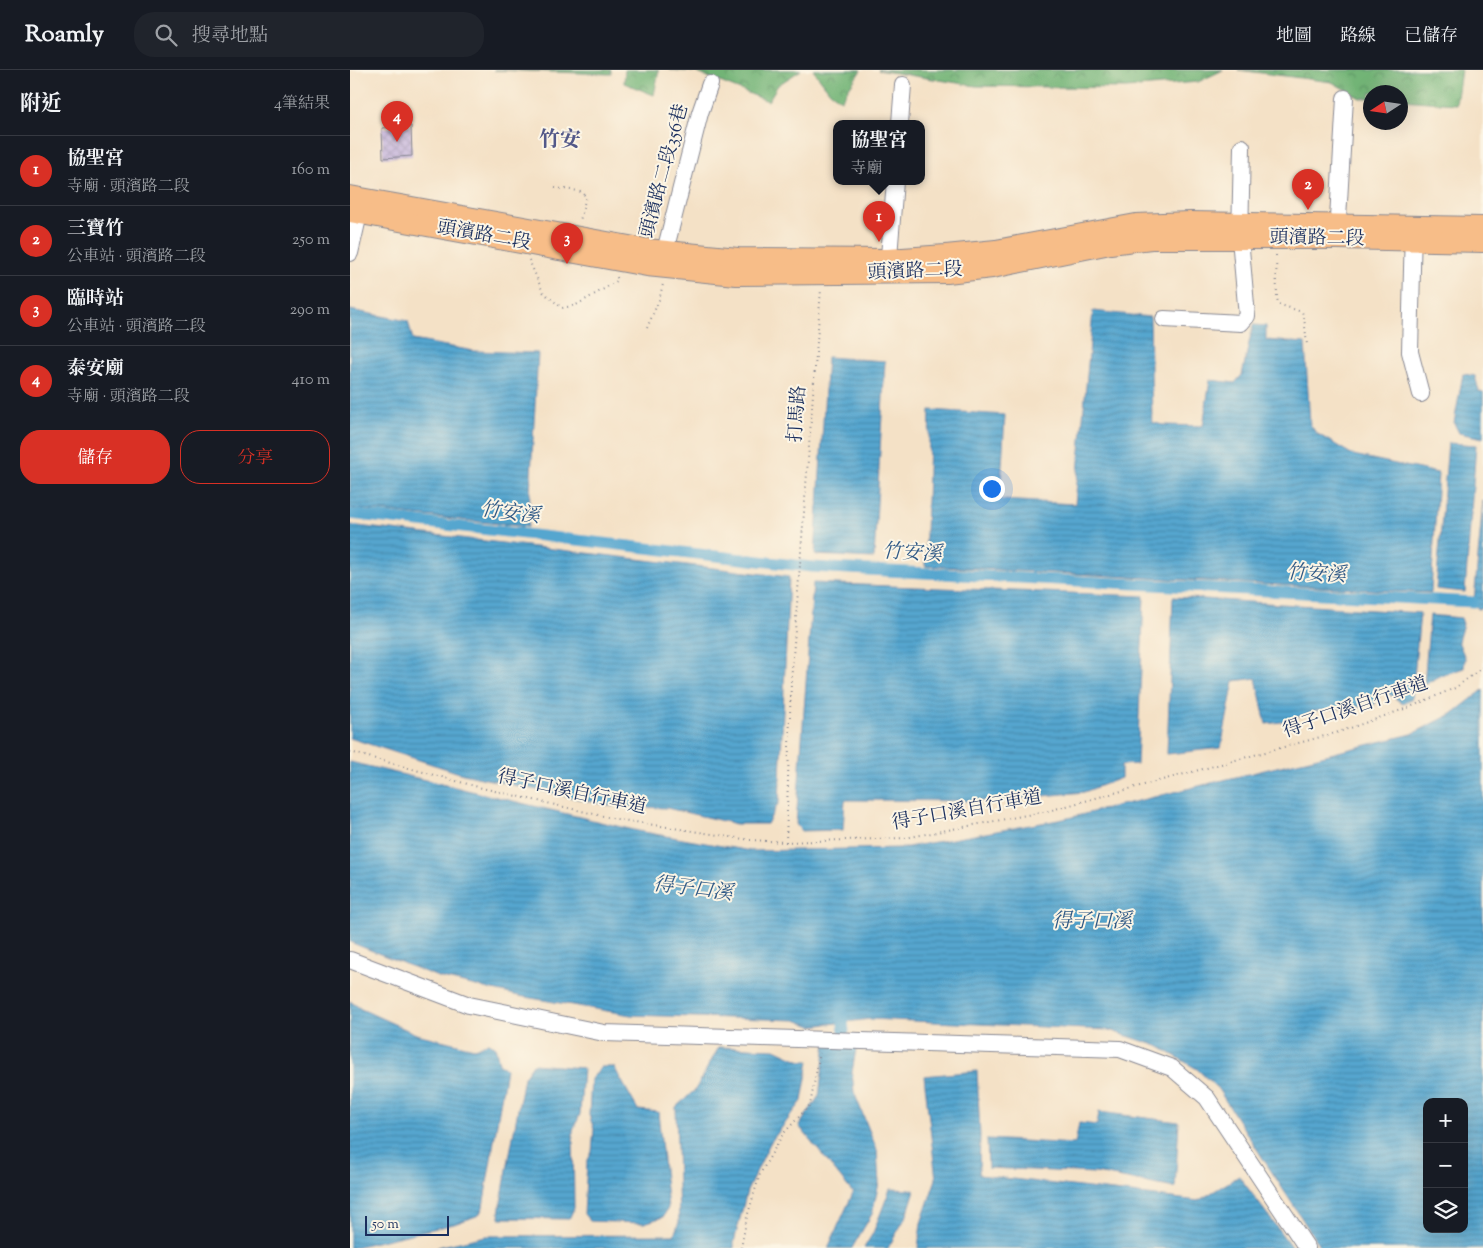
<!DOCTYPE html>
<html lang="zh-TW">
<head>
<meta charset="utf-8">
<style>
  body { margin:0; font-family:"Sorts Mill Goudy","Noto Serif TC",serif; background:#20242c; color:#f1f3f6 }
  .controls { position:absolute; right:15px; bottom:15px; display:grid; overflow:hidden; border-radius:10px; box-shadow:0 5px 20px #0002 }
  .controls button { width:45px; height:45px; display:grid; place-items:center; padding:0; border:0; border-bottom:1px solid #363941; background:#171b24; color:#f1f3f6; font:25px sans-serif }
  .compass { position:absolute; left:1013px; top:15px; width:45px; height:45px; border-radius:50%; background:#171b24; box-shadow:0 5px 20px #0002; rotate:258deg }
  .scale { position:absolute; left:15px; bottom:12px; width:84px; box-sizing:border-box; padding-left:5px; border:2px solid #1b2f5e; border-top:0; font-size:14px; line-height:18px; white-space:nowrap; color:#1b2f5e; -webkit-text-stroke:4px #fcf5e5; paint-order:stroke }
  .you { position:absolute; left:641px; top:418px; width:18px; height:18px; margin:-12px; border:4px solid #fff; border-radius:50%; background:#1a73e8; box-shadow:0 0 0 8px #1a73e833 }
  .badge { display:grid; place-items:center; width:32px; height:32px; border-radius:50%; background:#d93025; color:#fff; font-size:16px; font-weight:700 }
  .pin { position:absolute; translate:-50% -41px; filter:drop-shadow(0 1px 2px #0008) }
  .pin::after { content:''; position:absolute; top:26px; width:18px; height:15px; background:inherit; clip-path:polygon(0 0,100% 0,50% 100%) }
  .popup { position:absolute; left:483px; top:50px; width:92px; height:65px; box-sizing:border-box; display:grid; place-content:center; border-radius:10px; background:#171b24; filter:drop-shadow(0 1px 4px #0005); font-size:16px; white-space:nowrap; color:#9ea1a6 }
  .popup b { font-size:19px; color:#f1f3f6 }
  .popup::after { content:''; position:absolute; left:50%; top:100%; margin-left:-10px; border:10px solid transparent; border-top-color:#171b24 }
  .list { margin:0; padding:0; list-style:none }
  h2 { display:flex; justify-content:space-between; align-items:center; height:65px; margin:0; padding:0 20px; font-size:21px }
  h2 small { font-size:16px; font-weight:400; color:#9ea1a6 }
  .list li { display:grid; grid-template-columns:32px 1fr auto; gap:15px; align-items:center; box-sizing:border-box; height:70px; padding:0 20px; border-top:1px solid #363941 }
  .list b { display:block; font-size:19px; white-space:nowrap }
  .list p { margin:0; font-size:16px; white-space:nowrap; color:#9ea1a6 }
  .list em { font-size:16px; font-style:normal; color:#9ea1a6 }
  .actions { display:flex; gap:10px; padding:15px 20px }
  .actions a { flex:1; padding:11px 0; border:1px solid #d93025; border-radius:20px; text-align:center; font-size:18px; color:#d93025 }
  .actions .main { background:#d93025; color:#fff }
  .icon { flex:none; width:28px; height:28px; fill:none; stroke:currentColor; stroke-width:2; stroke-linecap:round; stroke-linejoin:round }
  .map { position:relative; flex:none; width:1133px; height:1178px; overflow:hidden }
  header { display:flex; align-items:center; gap:30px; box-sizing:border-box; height:70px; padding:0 25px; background:#171b24; border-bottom:1px solid #363941 }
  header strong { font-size:24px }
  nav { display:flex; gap:28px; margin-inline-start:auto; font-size:18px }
  .search { width:350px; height:45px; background:#20242c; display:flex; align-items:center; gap:12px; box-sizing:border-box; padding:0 18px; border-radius:20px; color:#9ea1a6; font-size:19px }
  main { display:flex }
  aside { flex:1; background:#171b24 }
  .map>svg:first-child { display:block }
  .forest { fill:url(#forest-crowns); stroke:#46726a }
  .water { fill:url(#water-rules); stroke:#386a96; fill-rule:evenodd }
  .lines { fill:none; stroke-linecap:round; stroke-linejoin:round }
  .canal { stroke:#55a6cf; stroke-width:11 }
  .building { fill:url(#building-cross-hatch) }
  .minor-casing { stroke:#888892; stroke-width:18 }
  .major-casing { stroke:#888892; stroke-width:22 }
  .path { stroke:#888892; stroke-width:2; stroke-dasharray:1 4; stroke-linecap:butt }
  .minor { stroke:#fff; stroke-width:16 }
  .major { stroke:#f7bd88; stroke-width:20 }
  .labels { text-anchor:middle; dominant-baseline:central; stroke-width:4; stroke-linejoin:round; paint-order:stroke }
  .street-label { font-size:19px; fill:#1b2f5e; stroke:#fcf5e5 }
  .water-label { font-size:20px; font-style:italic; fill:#2f5986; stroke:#fcf5e5 }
  .quarter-label { font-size:21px; font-weight:bold; fill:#535989; stroke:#fcf5e5 }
</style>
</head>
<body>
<header>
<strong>Roamly</strong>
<div class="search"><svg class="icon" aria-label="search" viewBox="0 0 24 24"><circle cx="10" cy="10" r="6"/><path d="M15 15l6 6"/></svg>搜尋地點</div>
<nav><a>地圖</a><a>路線</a><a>已儲存</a></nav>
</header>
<main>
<aside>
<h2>附近<small>4筆結果</small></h2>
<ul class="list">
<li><span class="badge">1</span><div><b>協聖宮</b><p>寺廟 · 頭濱路二段</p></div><em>160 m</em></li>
<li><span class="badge">2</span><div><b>三寶竹</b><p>公車站 · 頭濱路二段</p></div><em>250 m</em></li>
<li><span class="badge">3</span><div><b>臨時站</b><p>公車站 · 頭濱路二段</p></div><em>290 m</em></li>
<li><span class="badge">4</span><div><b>泰安廟</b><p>寺廟 · 頭濱路二段</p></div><em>410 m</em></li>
</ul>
<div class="actions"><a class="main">儲存</a><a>分享</a></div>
</aside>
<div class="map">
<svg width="1133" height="1178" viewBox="0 0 1133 1178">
  <defs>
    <pattern id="forest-crowns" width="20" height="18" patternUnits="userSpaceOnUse" patternTransform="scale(1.25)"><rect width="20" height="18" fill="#72b476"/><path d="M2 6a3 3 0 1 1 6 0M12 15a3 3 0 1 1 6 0" fill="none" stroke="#5d9364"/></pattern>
    <pattern id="water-rules" width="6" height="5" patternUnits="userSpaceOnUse" patternTransform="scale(1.25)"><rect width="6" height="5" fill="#55a6cf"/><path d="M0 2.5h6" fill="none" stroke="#4688ab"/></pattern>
    <pattern id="building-cross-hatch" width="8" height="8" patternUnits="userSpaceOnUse" patternTransform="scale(1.25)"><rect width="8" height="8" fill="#baa7da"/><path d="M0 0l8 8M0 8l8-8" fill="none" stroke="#9688b4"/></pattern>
  </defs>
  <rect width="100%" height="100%" fill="#fcf5e5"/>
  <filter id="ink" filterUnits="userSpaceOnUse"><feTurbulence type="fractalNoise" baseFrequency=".02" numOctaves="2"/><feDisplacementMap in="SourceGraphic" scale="10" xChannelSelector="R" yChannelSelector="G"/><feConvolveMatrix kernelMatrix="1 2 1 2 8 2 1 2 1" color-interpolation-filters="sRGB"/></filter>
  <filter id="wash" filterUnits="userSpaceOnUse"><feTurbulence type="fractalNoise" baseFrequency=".0096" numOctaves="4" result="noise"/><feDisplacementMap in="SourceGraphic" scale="20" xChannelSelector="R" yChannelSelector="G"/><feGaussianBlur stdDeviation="1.12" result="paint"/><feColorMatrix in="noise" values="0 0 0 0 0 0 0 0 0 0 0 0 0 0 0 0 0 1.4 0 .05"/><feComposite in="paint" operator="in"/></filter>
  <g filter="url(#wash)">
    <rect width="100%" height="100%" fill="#f4e1c6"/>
    <g class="forest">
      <polygon points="144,0 261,0 261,4"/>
      <polygon points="275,0 309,0 304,25 274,13"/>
      <polygon points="319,0 451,0 428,15 418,31 345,2"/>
      <polygon points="463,0 511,0 491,30 480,22"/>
      <polygon points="528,0 873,0 848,12 776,18 626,16"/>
      <polygon points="888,0 1111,0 1106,34 1051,30 1050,22 1021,22 1020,28 1010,28 982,12"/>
    </g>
    <g class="water">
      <polygon points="0,240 58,251 63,270 124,281 188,283 178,457 0,438"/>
      <polygon points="743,241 800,247 802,352 812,355 853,356 860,310 885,313 892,305 903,255 916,256 916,270 955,273 960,354 966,363 1003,385 1088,403 1081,523 575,496 580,340 655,345 650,430 725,434"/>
      <polygon points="477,287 535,291 524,488 465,485"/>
      <polygon points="1113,304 1125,306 1129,321 1133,322 1133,368 1109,363 1104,353"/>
      <polygon points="1098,373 1126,375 1115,522 1086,519"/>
      <polygon points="1133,430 1133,538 1128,539 1124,532"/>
      <polygon points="0,455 439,507 429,732 417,754 386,754 317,738 262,736 113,704 0,668"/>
      <polygon points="463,513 794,526 787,694 771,695 771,708 734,722 640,731 495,730 493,760 451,761 446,754"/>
      <polygon points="823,527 1070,543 1062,628 1053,634 1041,625 1031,623 1024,635 965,641 931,652 916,654 906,608 884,611 871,678 817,684"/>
      <polygon points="1080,545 1111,548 1113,554 1108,571 1115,588 1114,598 1090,606 1074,615"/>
      <path d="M1133 620V1178H971L868 1019 847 999 808 976 759 960 520 949 462 956 446 950 281 945 169 926 88 907 0 872V692L288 761 400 781 552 778 714 749 1062 664 1102 644ZM1077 1032H1114V1159H1077Z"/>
      <polygon points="0,931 11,939 66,964 124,978 138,973 145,976 149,993 156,999 133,1137 129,1145 104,1154 0,1178"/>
      <polygon points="476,973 507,974 502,1002 504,1022 527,1080 529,1113 522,1144 502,1178 478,1178 503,1123 449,1056 469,1026"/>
      <polygon points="369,977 425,979 451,991 459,991 452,1031 420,1073 397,1121 384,1172 384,1178 83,1178 136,1166 324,1165 329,1152 326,1037 345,1020"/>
      <polygon points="183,994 233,998 230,1044 223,1061 224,1138 219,1149 150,1148 149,1143 174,1007"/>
      <polygon points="251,997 264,997 288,1040 308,1042 318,1138 313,1147 294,1153 240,1151 234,1144 237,1092 242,1082 244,1059 239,1045 241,1009"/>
      <polygon points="627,1001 630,1066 629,1105 848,1131 889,1106 942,1178 568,1178 571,1153 586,1109 574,1006"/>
      <polygon points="749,1042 829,1052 825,1118 746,1103 638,1098 637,1069 725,1074 729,1053 747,1055"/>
      <polygon points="540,1119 565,1120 557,1145 538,1178 514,1178 523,1163"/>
    </g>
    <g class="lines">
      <g class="canal">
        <polyline points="0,444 462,497 1124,532"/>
        <polyline points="491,938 494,961"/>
      </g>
    </g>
    <g id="blocks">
      <polygon class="building" points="61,56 62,86 33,88 32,58"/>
    </g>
  </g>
  <g filter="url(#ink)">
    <use href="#blocks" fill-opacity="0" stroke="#888892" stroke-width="1"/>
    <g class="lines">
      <g class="minor-casing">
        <g id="minor">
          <polyline points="550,53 553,15"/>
          <polyline points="1063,158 1060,282 1071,324"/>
          <polyline points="987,166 995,28"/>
          <polyline points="0,183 9,144"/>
          <polyline points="312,193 350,43 360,14"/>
          <polyline points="538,199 545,111"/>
          <polyline points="814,249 891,253 897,246 890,168 892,77"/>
          <polyline points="0,890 119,935 254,963 770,979 822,998 857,1028 957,1178"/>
        </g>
      </g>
      <g class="major-casing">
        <g id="major">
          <polyline points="0,126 296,179 388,188 538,189 596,185 646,180 786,154 840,152 1133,157"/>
          <polyline points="0,142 297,196 386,205 597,203 642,198 760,174 801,169 987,169 1133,172"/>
        </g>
      </g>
      <g class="path">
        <polyline points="205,118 229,121 236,126 230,151"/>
        <polyline points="926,185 927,227 928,234 952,242 954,247 957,275"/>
        <polyline points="179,190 193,222 212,238 226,235 264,213 268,210 266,205"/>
        <polyline points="297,258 309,230 313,214"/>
        <polyline points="0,682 132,718 266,749 400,770 436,772 555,768 698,741 989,662 1060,637 1105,618 1133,597"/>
        <polyline points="436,772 441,613 471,219"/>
        <polyline points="391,1178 397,1147 410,1104 433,1064 460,1035 470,983"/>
      </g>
      <use href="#minor" class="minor"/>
      <use href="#major" class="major"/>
    </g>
  </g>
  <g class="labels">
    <g class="street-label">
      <text transform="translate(315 101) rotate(-75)">頭濱路二段356巷</text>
      <text transform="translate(134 166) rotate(10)">頭濱路二段</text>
      <text transform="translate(967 169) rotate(1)">頭濱路二段</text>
      <text transform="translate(565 202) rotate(-2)">頭濱路二段</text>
      <text transform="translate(448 344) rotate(-86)">打馬路</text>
      <text transform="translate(1006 638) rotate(-19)">得子口溪自行車道</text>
      <text transform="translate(222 723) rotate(12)">得子口溪自行車道</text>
      <text transform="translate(617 741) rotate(-10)">得子口溪自行車道</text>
    </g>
    <g class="water-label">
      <text transform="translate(160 444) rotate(7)">竹安溪</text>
      <text transform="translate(562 484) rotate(3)">竹安溪</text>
      <text transform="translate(966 505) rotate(3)">竹安溪</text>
      <text transform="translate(343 820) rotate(7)">得子口溪</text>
      <text x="742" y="852">得子口溪</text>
    </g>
    <g class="quarter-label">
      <text x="210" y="71">竹安</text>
    </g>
  </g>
</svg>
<div class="controls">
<button>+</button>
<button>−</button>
<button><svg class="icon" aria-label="layers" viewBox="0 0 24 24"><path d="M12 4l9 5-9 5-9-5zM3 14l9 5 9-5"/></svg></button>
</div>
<svg class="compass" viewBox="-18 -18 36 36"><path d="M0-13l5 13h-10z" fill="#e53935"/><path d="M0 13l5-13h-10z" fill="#9ea1a6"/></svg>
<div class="scale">50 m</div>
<div class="you"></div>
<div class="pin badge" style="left:529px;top:172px">1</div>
<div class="popup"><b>協聖宮</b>寺廟</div>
<div class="pin badge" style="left:958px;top:140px">2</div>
<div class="pin badge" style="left:217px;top:194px">3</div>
<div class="pin badge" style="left:47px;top:72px">4</div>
</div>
</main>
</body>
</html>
